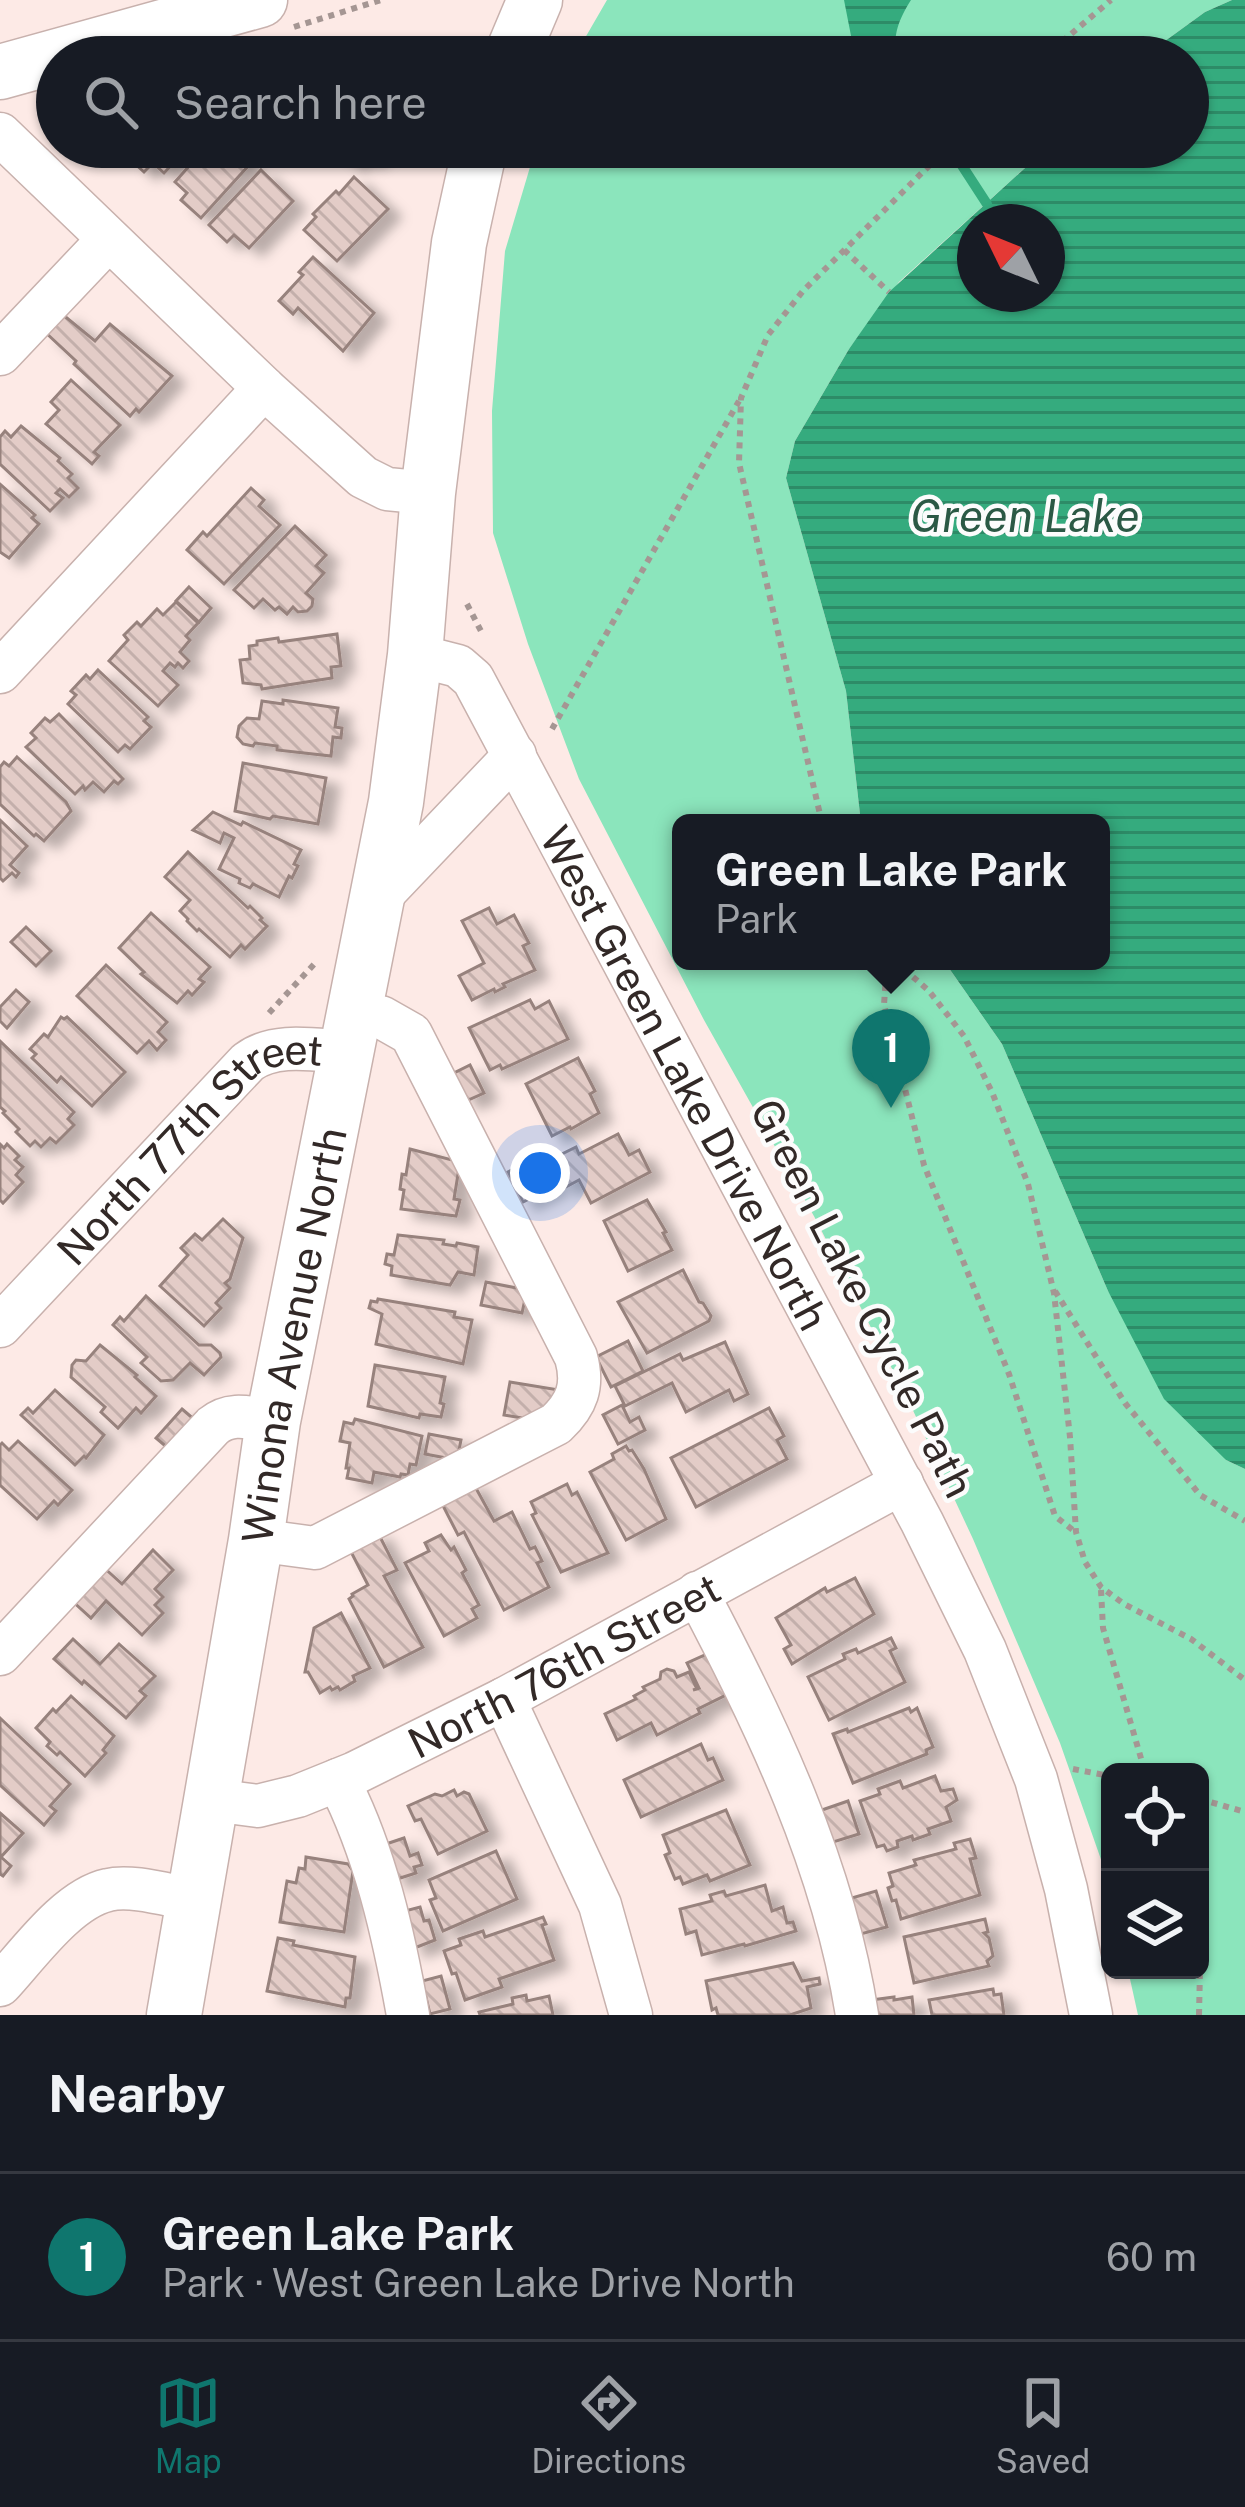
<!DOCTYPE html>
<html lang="en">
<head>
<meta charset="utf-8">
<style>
  body { margin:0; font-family:"Public Sans",sans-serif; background:#242831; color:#f1f3f6 }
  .controls { position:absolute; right:36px; bottom:36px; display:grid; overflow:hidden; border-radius:18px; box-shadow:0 3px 9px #0004 }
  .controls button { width:108px; height:108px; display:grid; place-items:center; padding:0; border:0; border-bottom:3px solid #363941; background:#171b24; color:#f1f3f6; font:60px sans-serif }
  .compass { position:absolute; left:957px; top:204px; width:108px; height:108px; border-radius:50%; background:#171b24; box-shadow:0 3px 9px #0004; rotate:313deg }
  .you { position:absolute; left:540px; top:1173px; width:42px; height:42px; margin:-30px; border:9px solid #fff; border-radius:50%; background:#1a73e8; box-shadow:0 0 0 18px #1a73e833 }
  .badge { display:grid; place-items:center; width:78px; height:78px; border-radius:50%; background:#0f766e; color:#fff; font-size:39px; font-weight:700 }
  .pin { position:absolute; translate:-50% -99px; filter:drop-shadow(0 3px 6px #0008) }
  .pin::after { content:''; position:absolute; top:63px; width:42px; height:36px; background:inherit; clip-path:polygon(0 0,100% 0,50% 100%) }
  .popup { position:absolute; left:672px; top:814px; width:438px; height:156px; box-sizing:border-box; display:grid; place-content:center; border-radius:18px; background:#171b24; filter:drop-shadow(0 3px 9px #0005); font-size:39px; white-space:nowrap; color:#9ea1a6 }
  .popup b { font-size:45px; color:#f1f3f6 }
  .popup::after { content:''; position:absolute; left:50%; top:100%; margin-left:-24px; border:24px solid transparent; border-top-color:#171b24 }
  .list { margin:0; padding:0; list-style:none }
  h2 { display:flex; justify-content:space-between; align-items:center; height:156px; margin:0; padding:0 48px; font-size:51px }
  h2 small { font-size:39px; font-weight:400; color:#9ea1a6 }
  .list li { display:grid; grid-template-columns:78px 1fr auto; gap:36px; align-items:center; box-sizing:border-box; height:168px; padding:0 48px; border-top:3px solid #363941 }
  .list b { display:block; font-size:45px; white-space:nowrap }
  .list p { margin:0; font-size:39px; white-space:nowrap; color:#9ea1a6 }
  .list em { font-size:39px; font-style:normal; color:#9ea1a6 }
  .icon { flex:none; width:66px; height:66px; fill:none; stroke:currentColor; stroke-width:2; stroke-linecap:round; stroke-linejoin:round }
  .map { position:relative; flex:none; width:1245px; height:2015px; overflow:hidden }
  .search { position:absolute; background:#171b24; box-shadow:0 3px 9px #0004; left:36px; right:36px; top:36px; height:132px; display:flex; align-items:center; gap:30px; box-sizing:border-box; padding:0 42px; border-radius:66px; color:#9ea1a6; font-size:45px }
  .sheet { height:324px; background:#171b24 }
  nav { display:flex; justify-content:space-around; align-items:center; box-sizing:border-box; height:168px; border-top:3px solid #363941; background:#171b24; font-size:33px; color:#9ea1a6 }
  nav a { display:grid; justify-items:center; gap:6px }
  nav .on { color:#0f766e }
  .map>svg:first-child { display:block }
  .park { fill:#8be5bc }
  .water { fill:url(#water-rules); fill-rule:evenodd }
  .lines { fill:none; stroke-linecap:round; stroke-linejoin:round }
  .stream { stroke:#35ab7e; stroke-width:10 }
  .building { fill:url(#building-back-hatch); stroke:#97827d; stroke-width:3; filter:url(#shadow) }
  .minor-casing { stroke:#c8b1ad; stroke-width:45 }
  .major-casing { stroke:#c8b1ad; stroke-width:57 }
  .path { stroke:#a59693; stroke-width:6; stroke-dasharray:6 6; stroke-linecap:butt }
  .minor { stroke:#fff; stroke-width:42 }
  .major { stroke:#fff; stroke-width:54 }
  .labels { text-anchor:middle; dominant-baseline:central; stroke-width:9; stroke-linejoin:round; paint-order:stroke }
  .street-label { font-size:42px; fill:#322927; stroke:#fcfcfc }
  .water-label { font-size:45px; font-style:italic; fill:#2b5945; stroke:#fcfcfc }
</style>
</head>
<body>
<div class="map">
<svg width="1245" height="2015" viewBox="0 0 1245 2015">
  <defs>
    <pattern id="water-rules" width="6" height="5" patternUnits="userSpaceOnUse" patternTransform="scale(3)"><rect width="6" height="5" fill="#35ab7e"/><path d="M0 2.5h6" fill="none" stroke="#2d8b67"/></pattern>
    <pattern id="building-back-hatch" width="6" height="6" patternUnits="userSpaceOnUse" patternTransform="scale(3)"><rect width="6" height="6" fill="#e3ccc7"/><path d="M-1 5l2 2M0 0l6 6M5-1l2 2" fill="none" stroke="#c3afab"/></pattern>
    <filter id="shadow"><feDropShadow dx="13" dy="8" stdDeviation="6" flood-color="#0004"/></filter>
  </defs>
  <rect width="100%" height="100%" fill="#fdeae6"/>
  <g class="park">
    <polygon points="607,0 1232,0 1205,12 1143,57 574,57"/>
    <polygon points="536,147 1048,147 899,282 849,349 795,441 786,478 846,691 861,823 681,823 681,961 944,961 1002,1044 1108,1291 1226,1460 1245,1469 1245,2015 1138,2015 1128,1970 1200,1970 1200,1772 1110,1772 1110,1885 1060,1743 973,1539 910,1404 815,1218 704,1020 579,779 528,644 493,533 492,411 505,251"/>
  </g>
  <g class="water">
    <path d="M844 0H911C899 19 892 36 897 57H862L853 46Z"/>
    <path d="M1232 0H1245V1469L1226 1460 1164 1399 1108 1291 1002 1044 944 961H1101V823H861L846 691 786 478 795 441 849 349 889 292 1048 147H1188V57H1143L1205 12ZM975 222H1047V294H975Z"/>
  </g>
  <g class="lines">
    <polyline class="stream" points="950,147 987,204"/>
  </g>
  <g class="building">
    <polygon points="136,147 189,147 164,173 153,163 144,172 133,162 142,152"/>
    <polygon points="206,147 231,147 250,164 201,218 181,200 187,193 175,182"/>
    <polygon points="335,147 381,147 369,159 362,153 352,163"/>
    <polygon points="261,170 293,201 249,248 234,235 227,242 209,225"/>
    <polygon points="354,177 388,209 337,261 304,230 316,217 313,214 336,191 339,194"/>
    <polygon points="313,257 374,313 343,351 298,308 293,314 279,301 303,275 299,272"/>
    <polygon points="62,314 95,341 110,324 172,376 139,412 136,409 130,416 74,364 76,361 45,332"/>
    <polygon points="71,380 120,425 94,452 99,456 92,464 46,424 59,410 51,402"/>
    <polygon points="21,426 60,458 58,461 72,474 68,478 78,488 69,497 60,489 56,493 63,498 50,511 0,464 0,437 5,431 11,437"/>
    <polygon points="0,484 35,515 32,518 39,524 9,558 0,552"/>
    <polygon points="251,488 264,500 259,506 280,525 224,584 187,550 203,532 207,536"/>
    <polygon points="295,526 326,555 316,566 324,573 306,593 313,599 312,606 307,611 298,612 293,607 287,614 279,607 275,610 263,599 254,608 234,590"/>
    <polygon points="189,587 211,608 199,622 176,601"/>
    <polygon points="176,602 198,623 186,636 190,640 180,652 189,661 183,668 178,663 175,667 170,663 163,671 178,685 158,706 109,661 128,640 124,635 137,622 141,626 157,609 163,615"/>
    <polygon points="337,634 341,666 331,667 332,678 262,689 261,685 243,683 240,660 250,659 249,646 257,645 257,641 278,638 279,642"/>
    <polygon points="98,670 148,717 144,721 151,727 130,749 125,745 118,752 68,704 76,695 71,691 86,675 90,679"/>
    <polygon points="283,700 338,708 335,727 342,728 341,738 333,737 331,756 277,750 277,746 255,743 253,746 243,744 237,737 239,726 247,718 259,719 262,701 283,704"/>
    <polygon points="59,714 123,779 118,784 114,781 104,792 93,782 85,790 83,786 75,794 26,747 36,738 31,733 45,718 50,722"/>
    <polygon points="17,757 66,802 71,811 44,841 36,834 34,836 0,804 0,767 4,762 9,766"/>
    <polygon points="243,763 326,778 318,824 273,816 270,819 235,811"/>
    <polygon points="213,812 241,825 243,822 301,850 294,864 298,866 292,878 289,876 279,897 253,884 250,888 239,883 240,879 219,869 234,838 224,833 220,843 193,830"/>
    <polygon points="0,820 27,846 10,865 19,873 16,877 12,873 3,881 0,878"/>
    <polygon points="188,852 248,908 250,906 262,918 260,920 267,926 245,949 241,945 230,957 199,929 197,931 187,921 188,919 180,911 190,900 165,877"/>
    <polygon points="489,908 497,924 514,915 529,943 523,946 535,970 503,984 505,987 495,992 494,989 472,1000 459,976 484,963 462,921"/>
    <polygon points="151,913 210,967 199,979 204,982 192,995 188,991 177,1003 141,974 144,972 119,948"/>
    <polygon points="26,927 51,951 36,966 11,942"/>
    <polygon points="106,965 167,1022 158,1032 166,1040 157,1050 149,1041 137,1053 77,996"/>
    <polygon points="16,990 29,1002 7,1028 0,1021 0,1007"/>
    <polygon points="530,1000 535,1009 549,1001 568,1039 502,1069 500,1065 490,1070 469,1028"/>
    <polygon points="61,1017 64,1019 67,1017 125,1072 92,1106 61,1077 57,1082 32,1058 36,1054 30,1049 44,1034 48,1037"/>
    <polygon points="0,1041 74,1112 68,1119 74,1125 56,1143 50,1138 41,1147 35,1141 30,1146 16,1132 19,1129 3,1113 5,1111 0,1107"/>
    <polygon points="578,1058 595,1091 590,1094 599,1113 571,1129 570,1127 552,1136 526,1084"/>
    <polygon points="470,1065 484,1093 466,1101 452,1074"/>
    <polygon points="618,1134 629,1155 639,1150 650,1172 591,1203 579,1180 564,1188 550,1160 576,1147 579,1154"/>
    <polygon points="0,1144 4,1148 7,1144 19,1156 15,1160 23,1167 16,1175 23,1182 3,1203 0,1200"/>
    <polygon points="410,1149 460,1162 454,1199 460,1200 456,1216 401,1209 404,1190 400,1189 402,1174 406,1175"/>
    <polygon points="539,1156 555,1186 523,1202 508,1172"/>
    <polygon points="647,1200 666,1232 663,1233 672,1250 628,1271 604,1221"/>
    <polygon points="223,1219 243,1238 230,1279 225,1283 230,1288 216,1303 221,1308 204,1326 160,1286 188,1255 181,1248 195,1234 202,1240"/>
    <polygon points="398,1235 444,1240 443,1244 456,1246 457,1243 478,1247 474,1275 458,1272 450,1285 391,1275 392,1266 385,1264 387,1254 394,1255"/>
    <polygon points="683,1270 699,1302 703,1303 711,1316 709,1321 647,1353 618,1302"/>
    <polygon points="486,1282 527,1290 522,1313 481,1305"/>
    <polygon points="146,1296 199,1345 211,1345 220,1353 221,1357 204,1375 190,1363 173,1380 161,1381 141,1363 147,1357 113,1325 120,1317 124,1321"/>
    <polygon points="378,1299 455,1312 454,1317 472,1320 463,1364 376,1344 382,1314 369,1308 371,1301 377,1302"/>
    <polygon points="628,1341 643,1371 611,1387 596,1357"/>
    <polygon points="725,1342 748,1394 734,1401 729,1390 686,1412 672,1383 625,1406 615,1386 680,1354 683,1360"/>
    <polygon points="100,1345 137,1375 135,1377 156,1396 141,1413 136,1408 118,1428 101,1412 105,1407 71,1377 72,1365 76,1360 86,1361"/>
    <polygon points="375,1365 445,1377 440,1403 444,1404 441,1417 420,1414 419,1418 368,1406"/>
    <polygon points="510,1382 559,1390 534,1420 504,1415"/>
    <polygon points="55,1390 104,1435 86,1458 84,1456 75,1465 21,1415 28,1408 33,1413"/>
    <polygon points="622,1405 630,1422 639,1417 645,1430 618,1444 603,1415"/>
    <polygon points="769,1408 784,1436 777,1440 787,1459 696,1507 671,1458"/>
    <polygon points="182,1409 196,1421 170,1450 156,1438"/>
    <polygon points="355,1419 422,1436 416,1465 410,1464 408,1475 401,1474 400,1477 374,1472 372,1483 347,1478 349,1468 346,1468 350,1443 340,1441 344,1422 353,1424"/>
    <polygon points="429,1434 461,1440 457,1460 425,1454"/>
    <polygon points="18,1441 72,1490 58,1505 54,1501 37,1519 0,1485 0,1445 2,1443 9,1450"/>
    <polygon points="626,1446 629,1451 632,1450 644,1469 666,1519 626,1540 590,1472 614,1459 612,1454"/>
    <polygon points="472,1481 494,1521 512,1512 530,1549 535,1547 542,1561 537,1563 549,1587 504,1610 464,1532 458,1535 439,1498"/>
    <polygon points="567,1484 572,1495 577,1492 608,1553 561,1572 532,1515 536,1513 531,1502"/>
    <polygon points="377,1531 397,1570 384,1576 423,1647 384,1667 349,1599 353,1596 352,1594 368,1585 348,1546"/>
    <polygon points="441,1535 451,1550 454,1547 466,1570 462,1573 479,1605 472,1609 477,1618 444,1636 405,1563 429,1551 425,1543"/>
    <polygon points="153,1550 173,1570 155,1589 163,1597 155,1605 163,1613 142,1635 106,1601 91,1618 70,1599 101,1565 122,1584"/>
    <polygon points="855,1578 874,1614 792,1664 784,1649 791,1645 776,1618 825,1588 827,1592"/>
    <polygon points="341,1613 370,1668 353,1676 355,1681 340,1690 338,1687 332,1690 330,1687 320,1693 308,1672 305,1672 314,1628"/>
    <polygon points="891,1638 896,1648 890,1651 905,1682 829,1720 808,1677 845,1659 843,1654 856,1649 858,1653"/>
    <polygon points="73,1639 100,1664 119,1644 155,1676 140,1691 146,1696 126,1718 84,1681 82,1684 54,1659"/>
    <polygon points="707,1654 726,1695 698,1709 700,1713 657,1735 651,1723 617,1740 605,1714 636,1699 634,1696 645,1690 643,1687 660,1679 661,1672 667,1669 674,1671 677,1677 689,1672 697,1689 693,1690 699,1688 687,1663"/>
    <polygon points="71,1696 114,1736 103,1750 106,1753 85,1776 60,1752 57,1755 47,1746 50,1742 36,1728 53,1709 56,1712"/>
    <polygon points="909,1708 911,1712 917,1708 933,1747 926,1750 927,1754 853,1783 833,1734 847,1729 848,1732"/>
    <polygon points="0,1718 70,1784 50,1806 56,1811 44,1825 0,1785"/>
    <polygon points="701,1744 708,1760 713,1758 723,1780 641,1817 624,1780"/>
    <polygon points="935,1776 941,1791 953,1789 957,1800 946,1807 951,1821 928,1829 930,1834 913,1840 912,1836 897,1841 898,1847 887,1851 884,1845 877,1847 860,1801 880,1794 878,1789 900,1781 903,1788"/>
    <polygon points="454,1790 457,1796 464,1792 469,1794 487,1831 438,1854 421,1819 415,1821 408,1806 435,1794 442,1796"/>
    <polygon points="848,1801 859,1834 830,1843 819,1811"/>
    <polygon points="726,1810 750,1865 710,1881 707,1875 683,1884 680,1877 675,1879 665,1855 670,1853 663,1835"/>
    <polygon points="0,1813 23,1833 1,1857 11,1866 3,1876 0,1874"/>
    <polygon points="404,1838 410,1856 418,1853 422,1865 414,1867 416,1873 394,1880 383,1845"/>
    <polygon points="970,1839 976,1858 970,1859 980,1895 901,1919 896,1900 892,1901 888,1888 893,1886 889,1873 916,1865 914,1860 956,1849 954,1843"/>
    <polygon points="496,1851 517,1899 443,1931 430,1900 436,1898 429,1880"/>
    <polygon points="306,1857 348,1864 353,1871 344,1932 280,1922 287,1881 296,1883 299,1868 305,1869"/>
    <polygon points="765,1885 772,1911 783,1907 787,1923 793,1922 796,1931 745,1946 744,1944 702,1955 696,1931 686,1934 680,1909 712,1901 710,1895 724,1891 726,1896"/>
    <polygon points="876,1891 887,1927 857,1935 848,1899"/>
    <polygon points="420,1907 424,1921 429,1920 435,1940 412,1949 401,1912"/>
    <polygon points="543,1917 546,1924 542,1925 554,1960 499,1979 502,1987 465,2000 456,1973 452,1974 444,1951 461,1945 459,1939 483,1931 485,1937"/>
    <polygon points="985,1919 988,1932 984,1933 989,1938 993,1956 987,1961 989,1966 914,1983 904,1937"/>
    <polygon points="278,1938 294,1941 293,1945 355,1957 350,1998 346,1998 345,2007 267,1991"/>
    <polygon points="793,1963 802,1981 819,1978 820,1984 807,1987 811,2008 790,2015 718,2015 716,2008 712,2010 706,1981"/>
    <polygon points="441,1976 450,2009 430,2014 422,1981"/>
    <polygon points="993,1989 994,1995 1001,1994 1004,2015 932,2015 929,2000"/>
    <polygon points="526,1995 527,2001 549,1996 553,2015 480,2015 479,2012 513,2004 512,1998"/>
    <polygon points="894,1997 894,2000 912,1997 914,2015 874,2015 871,2000"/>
  </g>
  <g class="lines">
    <g class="minor-casing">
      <g id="minor">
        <polyline points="0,134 264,388 363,477 387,489 428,493"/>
        <polyline points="0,354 108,240"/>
        <path id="s1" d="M415 655 458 666 473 679 922 1522 985 1650 1036 1779 1066 1889 1091 2015"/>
        <polyline points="0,672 264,388"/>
        <polyline points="376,901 515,755"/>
        <path id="s2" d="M0 1326 248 1062C275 1042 314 1050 346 1052"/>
        <path d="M256 1540 315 1548 556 1424C577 1404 584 1386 576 1357L411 1034 381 1017 354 1014"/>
        <path d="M697 1593C767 1725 834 1866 857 2015"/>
        <path d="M0 1654 213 1426C231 1411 250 1418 273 1421"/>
        <polyline points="504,1699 600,1905 631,2015"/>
        <path d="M338 1780C375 1851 394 1936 408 2015"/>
        <path id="s3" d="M212 1800 258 1806 298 1796 355 1773 504 1699 902 1483"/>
        <path d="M0 1985C28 1955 67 1899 108 1890 132 1884 170 1896 195 1900"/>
      </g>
    </g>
    <g class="major-casing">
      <g id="major">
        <polyline points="511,57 535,0"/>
        <polyline points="0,72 260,0"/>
        <path id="s4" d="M174 2015 256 1540 273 1421 396 802 415 655 428 493 459 243 480 147"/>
      </g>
    </g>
    <g class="path">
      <polyline points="294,27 381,0"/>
      <polyline points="1044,57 1111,0"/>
      <polyline points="844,250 889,292"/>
      <polyline points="467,604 483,635"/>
      <polyline points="552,729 739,401"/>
      <polyline points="822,823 739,463 741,398 768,335 803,291 948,147"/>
      <polyline points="887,961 884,1005 924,1165 1009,1374 1055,1516 1074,1531"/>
      <polyline points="895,961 929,991 964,1036 992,1092 1028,1184 1054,1293 1070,1437 1076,1532 1085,1562 1101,1587 1124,1604 1191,1639 1245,1680"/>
      <polyline points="269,1013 317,961"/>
      <polyline points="1055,1291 1125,1403 1200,1495 1245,1521"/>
      <polyline points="1101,1590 1103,1628 1145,1772"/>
      <polyline points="1073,1769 1110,1776"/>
      <polyline points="1200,1799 1245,1812"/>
      <polyline points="1200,1947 1200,1956"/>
      <polyline points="1199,2015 1200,1970"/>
    </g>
    <use href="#minor" class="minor"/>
    <use href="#major" class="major"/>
  </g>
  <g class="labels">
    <g class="street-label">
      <text stroke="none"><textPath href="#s1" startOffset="516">West Green Lake Drive North</textPath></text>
      <text stroke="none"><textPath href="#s2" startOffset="267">North 77th Street</textPath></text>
      <text transform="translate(863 1298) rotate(63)">Green Lake Cycle Path</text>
      <text stroke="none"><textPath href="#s4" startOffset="690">Winona Avenue North</textPath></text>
      <text stroke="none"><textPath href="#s3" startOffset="384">North 76th Street</textPath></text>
    </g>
    <g class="water-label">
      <text x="1025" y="515">Green Lake</text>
    </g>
  </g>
</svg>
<div class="controls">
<button><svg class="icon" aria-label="locate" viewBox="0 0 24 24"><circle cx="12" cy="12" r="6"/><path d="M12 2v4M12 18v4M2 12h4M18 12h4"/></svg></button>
<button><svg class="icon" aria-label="layers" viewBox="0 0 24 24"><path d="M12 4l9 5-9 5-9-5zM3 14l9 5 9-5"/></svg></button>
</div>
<svg class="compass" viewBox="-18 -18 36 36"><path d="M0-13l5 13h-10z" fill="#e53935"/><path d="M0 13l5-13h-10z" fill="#9ea1a6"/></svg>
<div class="you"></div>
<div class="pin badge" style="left:891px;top:1108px">1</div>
<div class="popup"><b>Green Lake Park</b>Park</div>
<div class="search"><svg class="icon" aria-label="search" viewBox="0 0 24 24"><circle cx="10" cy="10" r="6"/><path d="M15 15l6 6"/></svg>Search here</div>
</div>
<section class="sheet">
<h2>Nearby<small></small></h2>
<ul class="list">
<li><span class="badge">1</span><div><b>Green Lake Park</b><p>Park · West Green Lake Drive North</p></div><em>60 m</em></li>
</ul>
</section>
<nav>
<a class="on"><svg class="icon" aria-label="map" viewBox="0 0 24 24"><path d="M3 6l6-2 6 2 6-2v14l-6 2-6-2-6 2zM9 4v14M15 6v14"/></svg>Map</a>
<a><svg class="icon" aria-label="directions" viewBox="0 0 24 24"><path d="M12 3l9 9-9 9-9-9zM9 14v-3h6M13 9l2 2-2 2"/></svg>Directions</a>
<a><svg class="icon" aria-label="saved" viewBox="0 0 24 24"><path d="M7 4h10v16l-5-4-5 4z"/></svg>Saved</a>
</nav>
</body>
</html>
